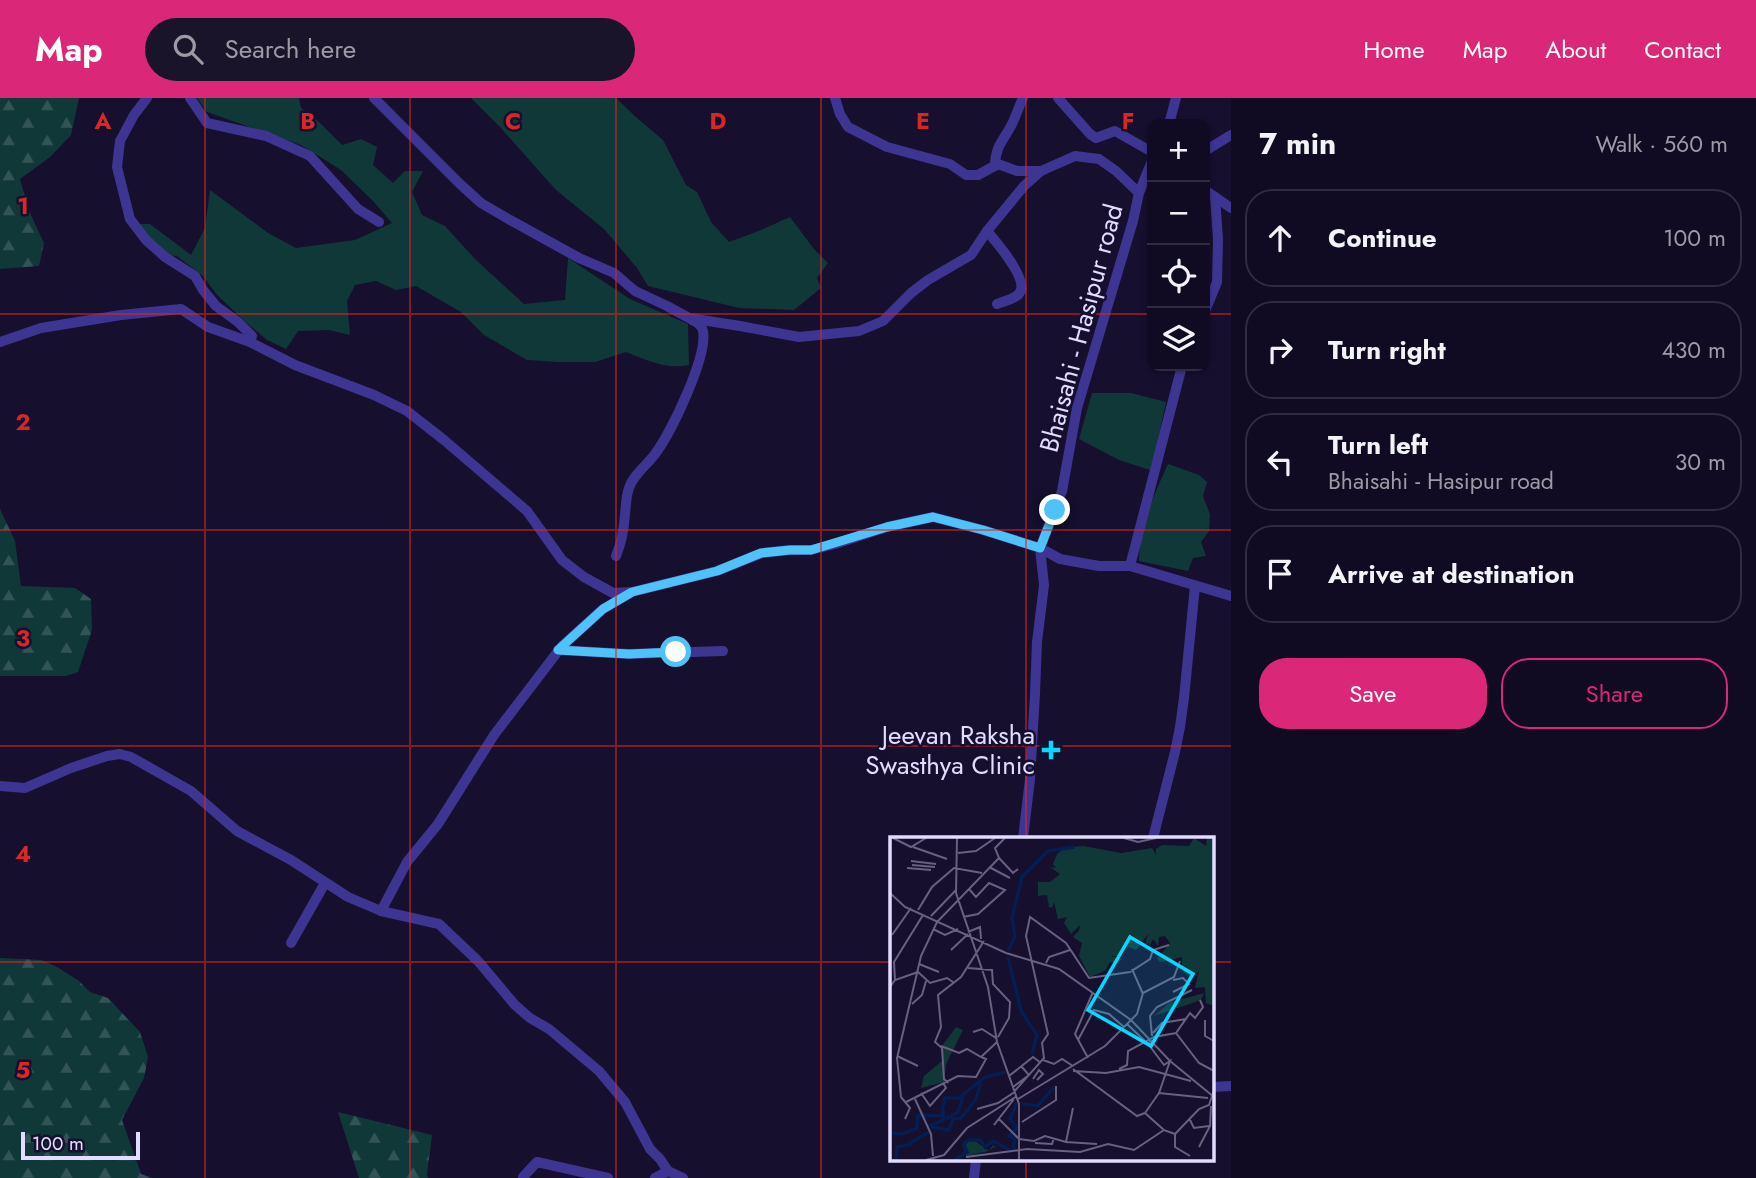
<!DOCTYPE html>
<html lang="en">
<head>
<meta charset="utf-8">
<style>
  body { margin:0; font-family:Jost,sans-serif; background:#19142a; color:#f1f3f6 }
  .controls { position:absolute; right:21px; top:21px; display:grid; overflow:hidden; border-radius:14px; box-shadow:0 2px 5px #0004 }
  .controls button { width:63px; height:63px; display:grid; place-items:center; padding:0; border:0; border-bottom:2px solid #302b40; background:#100b22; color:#f1f3f6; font:35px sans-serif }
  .scale { position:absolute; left:21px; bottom:18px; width:119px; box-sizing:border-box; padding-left:7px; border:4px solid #e2dcff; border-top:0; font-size:19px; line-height:24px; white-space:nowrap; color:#e2dcff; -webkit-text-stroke:5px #160f2e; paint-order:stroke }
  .stop { position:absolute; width:21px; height:21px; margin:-16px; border:5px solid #4fc3f7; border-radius:50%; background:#fff }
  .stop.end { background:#4fc3f7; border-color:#fff; box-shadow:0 2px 7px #0008 }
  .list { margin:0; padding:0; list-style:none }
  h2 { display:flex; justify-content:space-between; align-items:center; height:91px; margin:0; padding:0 28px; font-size:30px }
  h2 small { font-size:23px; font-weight:400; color:#9c9ba5 }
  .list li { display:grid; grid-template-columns:46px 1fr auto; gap:21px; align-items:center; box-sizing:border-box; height:98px; margin:0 14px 14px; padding:0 14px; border:2px solid #302b40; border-radius:28px }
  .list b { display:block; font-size:26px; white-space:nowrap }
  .list p { margin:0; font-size:23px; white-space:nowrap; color:#9c9ba5 }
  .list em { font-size:23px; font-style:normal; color:#9c9ba5 }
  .actions { display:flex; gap:14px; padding:21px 28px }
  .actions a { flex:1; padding:16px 0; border:2px solid #db2777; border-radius:28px; text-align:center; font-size:24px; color:#db2777 }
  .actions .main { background:#db2777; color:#fff }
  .icon { flex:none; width:38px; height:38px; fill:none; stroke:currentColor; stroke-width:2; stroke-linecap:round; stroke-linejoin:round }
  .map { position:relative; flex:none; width:1231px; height:1080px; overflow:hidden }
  header { display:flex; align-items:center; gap:42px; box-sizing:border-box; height:98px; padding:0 35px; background:#db2777; color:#fff }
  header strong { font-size:33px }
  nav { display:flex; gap:38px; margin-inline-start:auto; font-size:24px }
  .search { width:490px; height:63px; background:#19142a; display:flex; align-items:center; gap:18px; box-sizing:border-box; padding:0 24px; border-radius:38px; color:#9c9ba5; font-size:26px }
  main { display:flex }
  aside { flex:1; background:#100b22 }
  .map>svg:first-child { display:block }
  .green { fill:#113839 }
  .forest { fill:url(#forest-firs) }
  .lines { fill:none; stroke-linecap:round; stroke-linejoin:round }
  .minor { stroke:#3e3592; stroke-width:10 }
  .route { stroke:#4fc3f7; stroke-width:9 }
  .grid { fill:none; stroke:#d62828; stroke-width:2; stroke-opacity:0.55 }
  .poi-dot { fill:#08d8ff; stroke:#160f2e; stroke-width:2.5 }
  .labels { text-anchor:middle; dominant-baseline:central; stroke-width:5; stroke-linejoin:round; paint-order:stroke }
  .street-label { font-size:26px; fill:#e2dcff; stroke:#160f2e }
  .poi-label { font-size:26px; fill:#e2dcff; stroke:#160f2e; text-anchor:end }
  .inset-river { fill:none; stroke:#051d51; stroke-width:3.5 }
  .inset-road { fill:none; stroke:#686182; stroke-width:2 }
  .view { fill:#08d8ff; fill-opacity:0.15; stroke:#08d8ff; stroke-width:3.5 }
  .inset-edge { fill:none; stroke:#e2dcff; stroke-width:3.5 }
  .grid-label { font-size:23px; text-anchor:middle; font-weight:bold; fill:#d62828; stroke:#160f2e; stroke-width:5; stroke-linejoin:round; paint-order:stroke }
</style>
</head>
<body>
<header>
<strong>Map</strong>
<div class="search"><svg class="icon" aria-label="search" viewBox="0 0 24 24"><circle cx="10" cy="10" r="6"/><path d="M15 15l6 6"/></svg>Search here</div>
<nav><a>Home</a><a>Map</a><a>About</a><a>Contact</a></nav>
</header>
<main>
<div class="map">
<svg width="1231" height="1080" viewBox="0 0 1231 1080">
  <defs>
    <pattern id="forest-firs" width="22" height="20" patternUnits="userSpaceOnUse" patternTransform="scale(1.75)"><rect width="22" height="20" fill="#113839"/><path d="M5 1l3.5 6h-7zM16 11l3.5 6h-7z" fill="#335457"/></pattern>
  </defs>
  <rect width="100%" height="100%" fill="#160f2e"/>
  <g class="green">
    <path d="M197 0H299L301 10 317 22 342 47 361 41 377 49 373 67 393 85 405 73H423L412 94 422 117 445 128 475 161 524 206 565 202 568 160 630 201 688 226 689 267C666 272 647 262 626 254L595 264H558L527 262 484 237 461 214 416 188 396 192 376 183 355 187 347 203 350 237 329 232 298 233 286 251 267 242 248 226 217 197 203 178 177 158 167 157 147 141 139 126H150L191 157 205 130 210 92 268 135 296 150 355 142 392 125 373 103 341 72 301 47 207 14Z"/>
    <polygon points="471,0 616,0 638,21 663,42 686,87 697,94 711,124 729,144 761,132 790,119 814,151 828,165 817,180 821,190 794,212 739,210 648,188 637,170 604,131 556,92 500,29"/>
    <polygon points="1092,295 1131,295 1166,304 1155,355 1150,372 1119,362 1079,341"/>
    <path d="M1168 366 1199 377 1207 384 1203 398 1210 416 1209 433 1201 444 1206 458 1193 460 1188 473 1139 463C1139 429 1154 397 1168 366Z"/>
  </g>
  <g class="forest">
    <polygon points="0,0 79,0 71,37 50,59 20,81 29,113 44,145 39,168 0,171"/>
    <polygon points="0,411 15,443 21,488 75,490 91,501 92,532 78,574 66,578 0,578"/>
    <polygon points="0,860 42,862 57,869 79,883 90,894 108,900 140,934 148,959 144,980 122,1022 141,1076 152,1080 0,1080"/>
    <polygon points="338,1014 432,1037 427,1076 428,1080 359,1080"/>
  </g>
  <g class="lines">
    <g class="minor">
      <polyline points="147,0 134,17 120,43 117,69 130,121 146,142 165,159 195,178 203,192 216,208 238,224 252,238 250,244"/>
      <polyline points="190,0 207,25 266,38 310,58 358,111 379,124"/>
      <polyline points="374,0 460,86 481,105 510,122 579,160 614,175 635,193 667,208 689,220 740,228 799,239 859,233 883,223 911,195 928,182 971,157 987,133 1024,88 1041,73 1075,58 1099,61 1116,73 1139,95"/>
      <polyline points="835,0 840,16 848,29 887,49 950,66 966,77 978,77 998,66 1017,73 1041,73"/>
      <polyline points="1058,0 1090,36 1096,40 1115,33 1152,54"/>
      <polyline points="1169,26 1176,0"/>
      <polyline points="1205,53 1231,37"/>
      <path d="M995 68C995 48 1004 42 1012 26 1016 18 1019 8 1023 0"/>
      <polyline points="1205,92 1231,110"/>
      <path d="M987 133C996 144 1032 184 1018 197 1013 201 1003 204 997 206"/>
      <polyline points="1205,213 1217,184 1218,141 1215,99"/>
      <polyline points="0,244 41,230 121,217 181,211 208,229 250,244 295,267 374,297 407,313 444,342 527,413 562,462 584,479 613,495 632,494 717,473 762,455 790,452 811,452 835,446 887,429 933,419 983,432 1040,450 1060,461 1099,468 1130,468 1231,498"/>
      <path d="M616 458C622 444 624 431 625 416 626 408 626 398 629 390 633 377 647 367 655 356 671 335 708 258 703 233 702 227 697 224 692 222"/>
      <polyline points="1130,468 1182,268"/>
      <polyline points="558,552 629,556 723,553"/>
      <polyline points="0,688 25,690 71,670 107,658 120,656 131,659 191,693 237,733 291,762 348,799 381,813 439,826 478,863 515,907 530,920 549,931 599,973 625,1004 650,1051 660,1061 668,1073 683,1080"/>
      <polyline points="1023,740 1030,681 1035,596 1037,544 1044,487 1040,450 1062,393 1077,310 1133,123 1139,95 1152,63"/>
      <polyline points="1153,740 1175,654 1180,629 1184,600 1195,488"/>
      <polyline points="381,813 407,764 438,726 494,637 562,548 603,511 629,496"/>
      <polyline points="291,845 325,785"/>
      <polyline points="1212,989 1231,988"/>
      <polyline points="523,1079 537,1064 608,1080"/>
      <polyline points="655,1080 668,1073"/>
      <polyline points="974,1080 976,1061"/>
    </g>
  </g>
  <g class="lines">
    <polyline class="route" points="676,554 629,556 558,552 603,511 632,494 717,473 761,455 790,452 811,452 887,429 933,419 983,432 1040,450 1055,412"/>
  </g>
  <path class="grid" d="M205 0V1080M410 0V1080M616 0V1080M821 0V1080M1026 0V740M0 216H1152M1205 216H1231M0 432H1231M0 648H1231M0 864H892M1212 864H1231M1026 1061V1080"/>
  <path class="poi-dot" d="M1047.5 641.5h7v7h7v7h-7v7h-7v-7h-7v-7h7z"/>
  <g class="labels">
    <g class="street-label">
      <text transform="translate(1081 230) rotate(-75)">Bhaisahi - Hasipur road</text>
    </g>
    <g class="poi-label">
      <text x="1035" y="637">Jeevan Raksha<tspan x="1035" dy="30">Swasthya Clinic</tspan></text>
    </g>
  </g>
  <g transform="translate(890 739)">
    <rect width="324" height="324" fill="#160f2e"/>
    <path d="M314 156 311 163 264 179 279 166Z" fill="#113839"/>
    <path d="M304 1 316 9 317 1H324V169L316 166 315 150 305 151 309 133 302 142 292 133V120L270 125 267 122 280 106 275 99 269 100 268 109 263 102 259 111V106L255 108 258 97 246 113 235 109 229 119H221L232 122 227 127 220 125 215 134 200 140 189 119 192 106 183 100 189 93 190 88 181 97 174 86 177 80 168 82 164 65 162 71 159 70 157 58 148 59V45H160L170 37 160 30 166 31 163 27 167 17 174 11 193 9 231 16 262 11 266 18V12L272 8 299 9ZM66 190 73 193 56 227 54 245 31 251 34 239 52 224V209ZM81 301 99 314 103 308 107 311 104 310 99 314 76 319 72 307Z" fill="#113839"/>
    <path class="inset-river" d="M118 114 125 99 122 81 132 40 158 14 184 10M118 120 131 174 147 198 142 217M132 267 148 269 164 250M56 282 68 275 73 260M39 289 53 283 54 273M41 290 59 293 63 282 71 281 85 264 91 246M0 296 12 297 27 291 28 278 51 279 55 261H69L95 240 116 235M17 308 39 295M123 312 125 302 119 299 127 291 120 282 127 266M6 323 7 310 22 307M64 323 77 315 74 307 78 303H90L95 310 103 304 120 313"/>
    <path class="inset-road" d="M3 1 21 10 36 1M67 1 66 56 98 150 107 205 129 267V323M234 1 248 5 266 1M23 10 57 22M68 16 86 14 105 1M109 21 123 36 128 32M21 24 46 27M22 28 45 30M99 30 120 41M17 31 41 33M0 56 15 70 116 116 169 132 241 183 280 224 324 260M28 73 42 50 64 31 92 36M41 79 66 53M73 80 88 77 115 53 99 46 86 60 79 52M43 92 55 98 68 92M78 95 90 90 91 102M2 98 21 71M61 113 78 97M156 126 159 120 180 113M29 127 49 135M78 131 102 133 103 147 120 165 119 181 108 200M242 132 253 157M28 135 40 146 57 141 63 145M5 143 4 125 33 78M0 150 5 143 28 135M283 155 299 147 293 141 283 143M22 167 32 158 36 144M315 183V199L324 204M237 187 256 205M83 195 92 192 106 201M263 196 272 186 296 182M286 196 309 226 324 234M262 199 260 179 267 170 302 153M188 203 204 173 219 177 234 190M260 203 259 208 274 228 280 224 269 256M51 209 69 216 77 212 91 220 107 205M7 219 28 229M198 221 185 197 203 155M153 223 164 227 172 222 183 229M183 232 247 279 255 276M229 232 237 228 238 214 264 200 286 196 300 176 305 181 313 170 310 163M183 234 216 236 249 230 301 244M119 239 143 220 151 226M143 242 149 233 153 237 147 243M58 246 54 242 52 211 45 205 51 190 48 158 71 140 94 104M123 250 139 238 131 229M31 256 40 269 56 251 53 246M25 262 41 297 43 319M128 262 215 209 247 177 253 156 284 140 290 124M16 265 68 239 86 240 96 222 91 220M87 272 108 266 123 256 154 221 152 206 158 197 136 99 140 80 176 106 199 141 240 135 260 122 263 113 279 108M15 282 20 271 11 260 7 221 31 119 47 85 109 21 105 11 115 1M109 282 129 302 144 304 155 299 176 305 183 271M300 283 304 291 319 289M132 285 166 263V249M104 288 124 262M274 293 255 276 269 256 318 261M285 297V310L300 319M176 305 207 307M145 306 162 307 164 301M309 310 320 289 321 269M76 320 137 312 190 315 218 307 244 313 274 293 285 297 309 272 319 268 324 253M36 323 54 318 77 291 127 259"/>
    <path class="view" d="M240 100 303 137 261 209 198 173Z"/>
    <rect width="324" height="324" class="inset-edge"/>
  </g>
  <g class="grid-label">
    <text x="103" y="31">A</text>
    <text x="308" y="31">B</text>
    <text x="513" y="31">C</text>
    <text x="718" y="31">D</text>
    <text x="923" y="31">E</text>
    <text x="1128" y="31">F</text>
    <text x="23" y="116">1</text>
    <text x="23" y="332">2</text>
    <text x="23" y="548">3</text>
    <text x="23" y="764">4</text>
    <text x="23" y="980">5</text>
  </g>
</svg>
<div class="controls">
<button>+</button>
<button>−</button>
<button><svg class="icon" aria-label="locate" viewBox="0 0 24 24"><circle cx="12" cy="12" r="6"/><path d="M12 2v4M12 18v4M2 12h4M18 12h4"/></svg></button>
<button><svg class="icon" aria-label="layers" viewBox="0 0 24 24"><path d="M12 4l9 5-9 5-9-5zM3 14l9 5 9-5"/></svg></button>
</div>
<div class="scale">100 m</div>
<div class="stop" style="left:676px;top:554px"></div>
<div class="stop end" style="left:1055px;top:412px"></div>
</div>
<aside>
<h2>7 min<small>Walk · 560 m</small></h2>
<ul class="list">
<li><svg class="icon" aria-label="ahead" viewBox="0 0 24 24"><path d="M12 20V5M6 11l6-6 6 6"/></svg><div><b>Continue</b></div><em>100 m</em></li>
<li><svg class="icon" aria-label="right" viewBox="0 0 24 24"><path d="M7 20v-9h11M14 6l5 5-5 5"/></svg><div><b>Turn right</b></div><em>430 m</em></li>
<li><svg class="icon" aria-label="left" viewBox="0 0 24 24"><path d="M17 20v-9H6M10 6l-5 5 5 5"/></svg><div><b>Turn left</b><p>Bhaisahi - Hasipur road</p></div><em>30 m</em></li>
<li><svg class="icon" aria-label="arrive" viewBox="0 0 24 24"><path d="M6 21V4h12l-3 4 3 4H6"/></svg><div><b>Arrive at destination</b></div></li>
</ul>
<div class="actions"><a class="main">Save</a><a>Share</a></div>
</aside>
</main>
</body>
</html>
